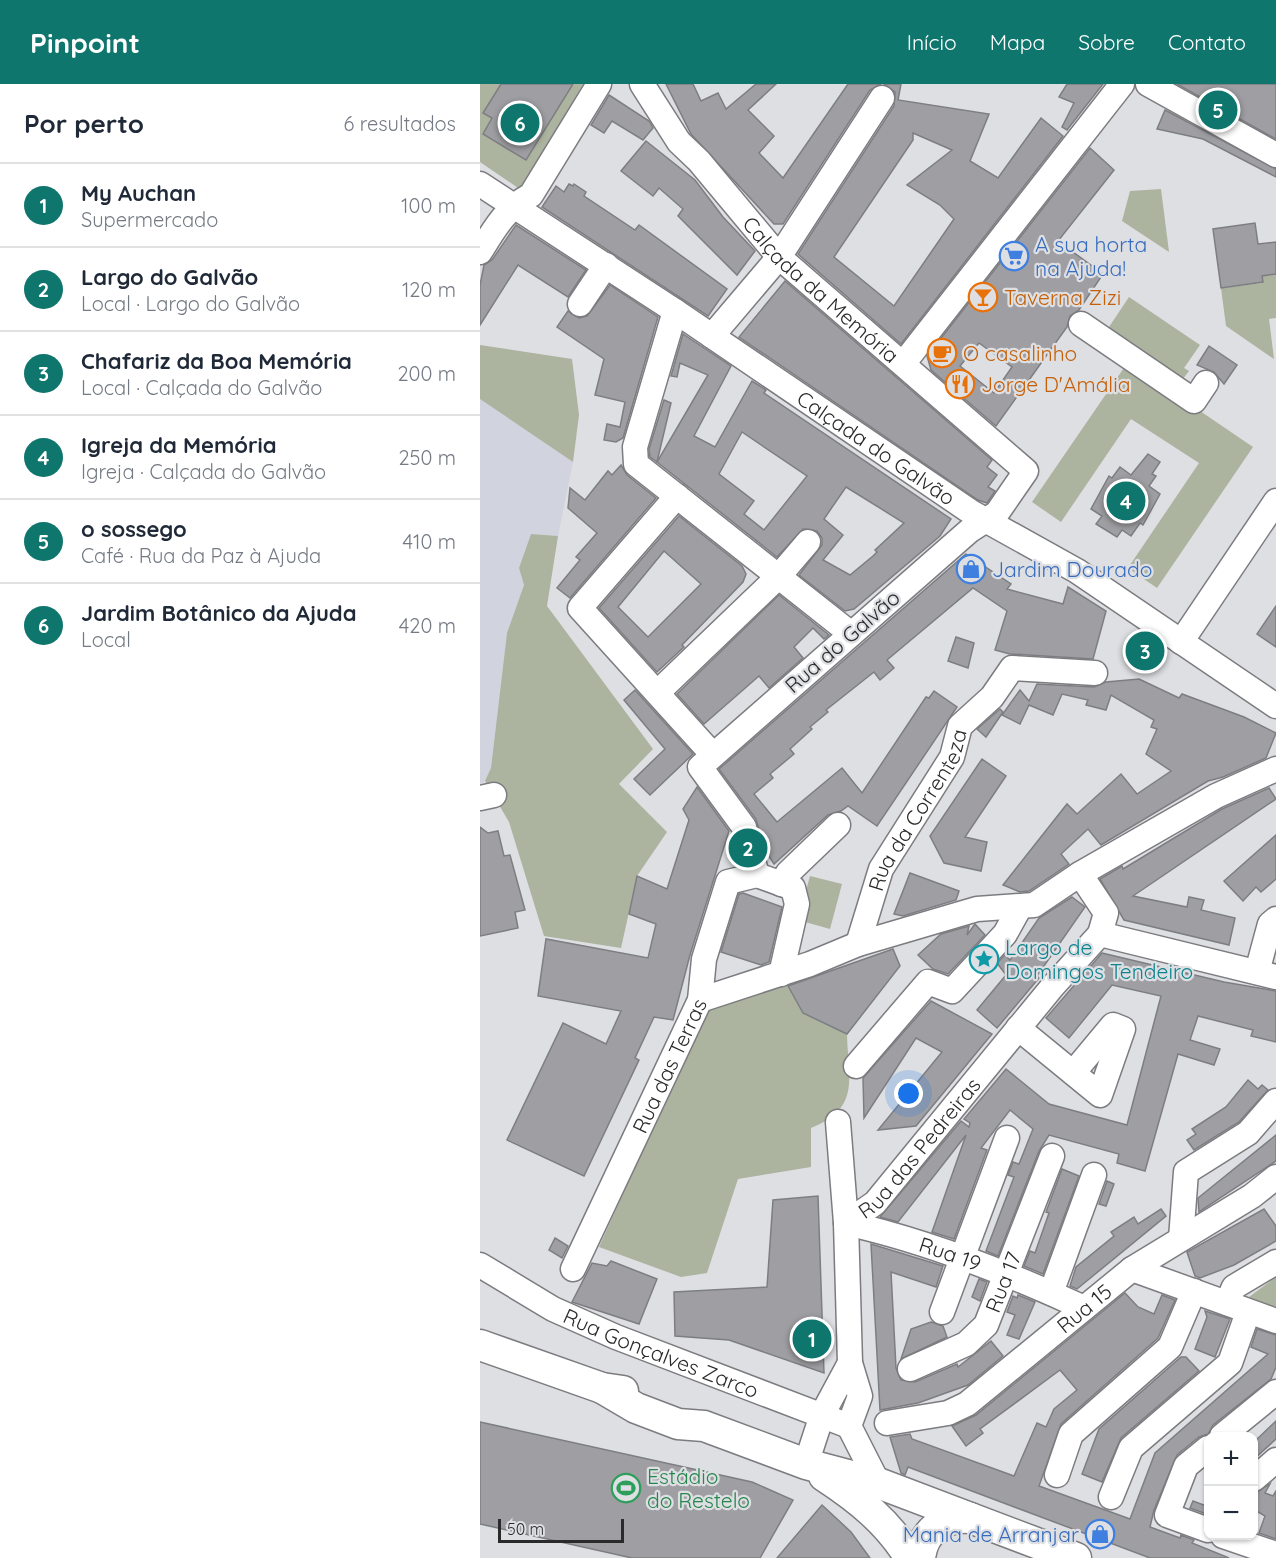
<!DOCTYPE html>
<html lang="pt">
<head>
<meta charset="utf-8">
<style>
  body { margin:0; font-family:Quicksand,sans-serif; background:#f6f6f7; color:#1f2937 }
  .controls { position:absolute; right:18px; bottom:18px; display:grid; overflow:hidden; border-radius:12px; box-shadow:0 2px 4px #0004 }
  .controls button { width:54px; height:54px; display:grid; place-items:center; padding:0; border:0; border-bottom:2px solid #e0e1e3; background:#fff; color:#1f2937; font:30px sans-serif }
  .scale { position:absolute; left:18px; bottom:15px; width:126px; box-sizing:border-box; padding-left:6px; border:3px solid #2a2a2b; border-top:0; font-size:16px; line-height:21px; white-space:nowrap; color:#2a2a2b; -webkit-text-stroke:4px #dedfe3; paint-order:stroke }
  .you { position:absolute; left:429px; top:1010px; width:21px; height:21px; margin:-15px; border:4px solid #fff; border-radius:50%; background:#1a73e8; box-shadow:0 0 0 9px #1a73e833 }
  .badge { display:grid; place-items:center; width:39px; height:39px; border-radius:50%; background:#0f766e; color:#fff; font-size:20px; font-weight:700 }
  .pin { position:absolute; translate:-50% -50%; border:3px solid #fff; box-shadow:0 2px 6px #0006 }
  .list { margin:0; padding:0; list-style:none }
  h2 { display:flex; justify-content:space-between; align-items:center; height:78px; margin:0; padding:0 24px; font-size:26px }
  h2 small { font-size:20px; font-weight:400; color:#747a83 }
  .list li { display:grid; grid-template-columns:39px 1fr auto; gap:18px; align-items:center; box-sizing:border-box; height:84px; padding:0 24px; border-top:2px solid #e0e1e3 }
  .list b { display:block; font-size:22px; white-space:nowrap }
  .list p { margin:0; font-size:20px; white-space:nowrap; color:#747a83 }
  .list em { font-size:20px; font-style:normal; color:#747a83 }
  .map { position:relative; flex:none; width:796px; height:1474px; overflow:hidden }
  header { display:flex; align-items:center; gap:36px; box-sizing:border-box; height:84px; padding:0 30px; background:#0f766e; color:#fff }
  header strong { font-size:28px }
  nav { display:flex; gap:33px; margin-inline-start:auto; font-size:21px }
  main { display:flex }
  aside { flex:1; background:#fff }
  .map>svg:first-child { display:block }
  .built { fill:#d1d3de }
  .green { fill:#acb39f }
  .building { fill:#9f9fa3; stroke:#7d7e82; stroke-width:1.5; fill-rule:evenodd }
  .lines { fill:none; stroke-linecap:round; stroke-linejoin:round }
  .minor-casing { stroke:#7c7c80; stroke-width:27 }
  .major-casing { stroke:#7c7c80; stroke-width:33 }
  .minor { stroke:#fff; stroke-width:24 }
  .major { stroke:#fff; stroke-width:30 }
  .labels { text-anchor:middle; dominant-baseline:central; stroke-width:4.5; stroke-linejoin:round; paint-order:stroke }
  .shop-label { font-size:21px; fill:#366cbe; stroke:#dedfe3; text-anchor:start }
  .street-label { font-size:21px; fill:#2a2a2b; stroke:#dedfe3 }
  .food-label { font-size:21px; fill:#c56008; stroke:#dedfe3; text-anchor:start }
  .culture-label { font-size:21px; fill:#0d838f; stroke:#dedfe3; text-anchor:start }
  .leisure-label { font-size:21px; fill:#27864d; stroke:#dedfe3; text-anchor:start }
</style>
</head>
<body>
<header>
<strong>Pinpoint</strong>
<nav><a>Início</a><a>Mapa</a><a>Sobre</a><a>Contato</a></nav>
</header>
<main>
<aside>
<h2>Por perto<small>6 resultados</small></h2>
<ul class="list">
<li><span class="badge">1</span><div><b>My Auchan</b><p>Supermercado</p></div><em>100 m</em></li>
<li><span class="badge">2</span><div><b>Largo do Galvão</b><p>Local · Largo do Galvão</p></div><em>120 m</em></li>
<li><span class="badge">3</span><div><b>Chafariz da Boa Memória</b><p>Local · Calçada do Galvão</p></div><em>200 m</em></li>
<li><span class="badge">4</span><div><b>Igreja da Memória</b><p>Igreja · Calçada do Galvão</p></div><em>250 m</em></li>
<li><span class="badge">5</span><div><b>o sossego</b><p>Café · Rua da Paz à Ajuda</p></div><em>410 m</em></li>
<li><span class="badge">6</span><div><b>Jardim Botânico da Ajuda</b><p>Local</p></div><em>420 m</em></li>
</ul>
</aside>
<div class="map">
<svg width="796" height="1474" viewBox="0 0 796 1474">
  <rect width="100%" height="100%" fill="#dedfe3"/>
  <polygon class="built" points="0,315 93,378 78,452 51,450 39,484 44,501 27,549 11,684 5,697 0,700"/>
  <g class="green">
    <polygon points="0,0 103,0 41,106 0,78"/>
    <polygon points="681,105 689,168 642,137 650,107"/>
    <polygon points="796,190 796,234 789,235 794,275 746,242 741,204 783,199 782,192"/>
    <polygon points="649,213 720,261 704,284 709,287 699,300 625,249"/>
    <polygon points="0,261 92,275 99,331 93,378 0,315"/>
    <polygon points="648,278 773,363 677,504 648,484 719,379 651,335 581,438 552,418"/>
    <polygon points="51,450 78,452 67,522 173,665 139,700 187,748 157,792 141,864 64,852 29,738 5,697 11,684 27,549 44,501 39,484"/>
    <polygon points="330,792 362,800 350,845 318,836"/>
    <path d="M305 898 323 929 367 950C368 996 381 1024 331 1044V1083L258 1095 227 1189 201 1193 119 1163 227 924Z"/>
    <polygon points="796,1193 796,1226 769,1213"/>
  </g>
  <g class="building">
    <polygon points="21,0 93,0 46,76 3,50 12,34 3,29"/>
    <polygon points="186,0 213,0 221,17 238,9 246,25 276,0 296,0 268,26 294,52 279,69 303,94 368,0 401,0 390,6 303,140 294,140 211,50"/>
    <path d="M404 0H421L418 16 509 30 490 77 518 94 561 34 583 52 421 260 318 170 414 22 415 8ZM433 49 472 66 427 101 460 121 474 135 414 222 354 173 433 56Z"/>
    <polygon points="587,0 623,0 587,46 582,43 594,19 579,13"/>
    <polygon points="697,0 796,0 796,55"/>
    <polygon points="129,11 169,37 173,44 163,56 132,37 124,49 111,41"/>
    <polygon points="685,26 796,85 796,93 723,55 677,45"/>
    <polygon points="166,57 215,96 243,133 275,167 257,191 198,132 203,125 179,104 173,112 141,87"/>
    <path d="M610 64 634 86 578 157 623 190 599 226 590 232 587 243 516 342 451 286 447 272ZM499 259 532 283 514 309 480 282Z"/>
    <polygon points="89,100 93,102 94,100 106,108 104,112 155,146 159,141 247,205 228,232 62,123 76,102 84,108"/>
    <polygon points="775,139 778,160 796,158 796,190 782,192 783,198 741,204 733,145"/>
    <polygon points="36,141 106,186 88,213 38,181 0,241 0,201 4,181 12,176"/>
    <polygon points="305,197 512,376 507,383 517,391 508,403 515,407 507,419 498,416 259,253"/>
    <polygon points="130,201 178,233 143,354 136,358 124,356 127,340 140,343 145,318 115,311 124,275 77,243 88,227 99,234 107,232"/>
    <path d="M203 250 251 282 214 352 235 363 272 297 286 306 284 309 471 435 460 452 374 525 365 527 319 491 342 461V454L337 447 323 445 297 473 177 378 228 291 200 279 197 293 191 292ZM262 348 327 392 284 446 264 430 274 417 239 390ZM366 403 424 439 395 466 397 468 393 472 370 491 343 476 363 451 344 435Z"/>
    <polygon points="729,262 757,281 744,300 734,288 717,281"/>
    <polygon points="184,316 191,319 177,378 170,373 169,365"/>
    <polygon points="668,370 680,378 672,390 676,392 669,402 680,410 663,441 660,439 651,452 642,446 637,453 616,440 622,432 611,425 629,392 632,394 640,383 651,391"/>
    <polygon points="141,381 147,391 176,414 90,514 77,504 100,476 96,473 117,449 88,424 90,404 105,416 128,387 132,391"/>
    <path d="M199 432 262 482 266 490 263 498 202 561 204 563 177 588 119 524ZM184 467 221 500 168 553 138 523Z"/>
    <polygon points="486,470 531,500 527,505 583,520 588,503 626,527 613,575 530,570 515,566 527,527 493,504 407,576 414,584 400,596 394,588 346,626 348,628 330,643 332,645 310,665 314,670 290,690 293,694 274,710 297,738 362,684 382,709 446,613 449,614 454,607 477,623 397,742 368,722 361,727 348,731 294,780 285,766 276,735 239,685"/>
    <polygon points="299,511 349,551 344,555 333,544 314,563 323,574 289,604 279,592 224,640 197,610"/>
    <polygon points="796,522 796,563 777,550"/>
    <polygon points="476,553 494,559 488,584 468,577"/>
    <polygon points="659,595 699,614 702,610 764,633 796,649 786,674 743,693 728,697 621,761 608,745 581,770 589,780 549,807 540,808 523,801 587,720 597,730 641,690 657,710 691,687 666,670 677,645 671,643 674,636 631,611 626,626 606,621 608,616 582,610 573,631 549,621 540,640 522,631 540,606 549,617 557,600 614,603 626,598"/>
    <polygon points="155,606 213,670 170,711 154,695 185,665 144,616"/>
    <polygon points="520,625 523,628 506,653 497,645"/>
    <polygon points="502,675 526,692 485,753 507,758 501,787 464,779 450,752"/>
    <polygon points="217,703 249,747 210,871 193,936 174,933 155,974 159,976 104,1092 27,1056 83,939 126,960 141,927 58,912 66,855 168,874 176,840 149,830 157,792 187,805 209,736 203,725"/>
    <polygon points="789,704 796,715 653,812 707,823 709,813 724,816 721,826 755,834 749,861 644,836 620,795 642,782 643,785 742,725"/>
    <polygon points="0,743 8,749 18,747 24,772 30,771 45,826 35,828 38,844 0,852"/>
    <polygon points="796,751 796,795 781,808 776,803 763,817 744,797"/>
    <polygon points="430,789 479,807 476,816 423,832 414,830"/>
    <polygon points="263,809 302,823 289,878 281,881 241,868 259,810"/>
    <polygon points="592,813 605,823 557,892 559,894 517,944 497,926 526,891 517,879 525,871 530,876 559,834"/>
    <polygon points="495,840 505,851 468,890 453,885 438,871 461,850 489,842 487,851"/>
    <polygon points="413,865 420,882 367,950 323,929 308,902"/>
    <polygon points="622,869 744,898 796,907 796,958 771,952 773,946 718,932 710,956 740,965 734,981 698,970 665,1087 637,1079 639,1070 569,1051 559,1067 518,1172 506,1167 534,1093 528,1091 533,1078 539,1080 553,1045 530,1026 501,1064 507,1066 474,1155 452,1148 486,1051 418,1138 400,1133 481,1037 489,1043 490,1039 484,1035 526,985 569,1020 647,1041 681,912 632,901 589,954 566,934"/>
    <polygon points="451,917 512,950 436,1042 398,1046 462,968 436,954 384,1034 383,994"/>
    <polygon points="768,996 778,1005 782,1001 788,1006 759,1038 714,1066 707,1056 716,1050 712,1045 746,1023"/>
    <polygon points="796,1051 796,1077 719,1128 718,1114"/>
    <polygon points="582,1085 599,1092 563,1190 544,1182 550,1167 555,1169 569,1129 566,1128"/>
    <polygon points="627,1097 634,1100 626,1122 619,1120"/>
    <polygon points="338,1112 344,1289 249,1256 195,1252 194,1208 287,1203 293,1116"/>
    <polygon points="681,1125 686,1132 597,1205 590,1202 596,1183 634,1152 631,1148 654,1133 658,1140"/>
    <polygon points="784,1125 796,1142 796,1157 754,1181 720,1194 715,1192 707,1168"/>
    <polygon points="75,1154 88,1162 82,1174 69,1166"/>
    <polygon points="391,1160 463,1182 456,1203 411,1188 416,1284 421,1296 435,1298 477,1280 478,1283 511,1257 523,1272 488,1301 438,1319 400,1326"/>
    <polygon points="131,1177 177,1195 159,1240 92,1218 112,1179 127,1182"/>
    <polygon points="499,1195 507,1198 500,1217 492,1213"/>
    <polygon points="645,1209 658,1223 674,1230 682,1211 695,1216 678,1254 581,1340 559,1402 650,1435 675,1369 788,1270 771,1263 777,1245 796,1251 796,1283 791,1295 733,1341 728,1350 719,1353 697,1371 674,1426 670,1443 700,1454 701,1451 714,1456 712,1459 749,1474 670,1474 428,1383 425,1391 421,1389 410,1353 430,1350 432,1355 534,1392 557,1339 566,1343 574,1325 597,1306 580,1286 500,1345 503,1349 486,1362 472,1342 496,1331"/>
    <polygon points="538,1211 555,1218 539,1255 527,1251 535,1231 527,1228 533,1212 537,1214"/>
    <polygon points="725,1227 750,1235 735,1273 715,1265 727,1233"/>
    <polygon points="451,1238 463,1242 467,1253 421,1275 431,1245"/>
    <polygon points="701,1273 706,1273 719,1287 641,1354 622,1398 602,1390 619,1345"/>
    <polygon points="796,1337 796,1355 774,1375 774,1358"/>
    <polygon points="0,1338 272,1398 313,1416 280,1474 152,1474 0,1440"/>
    <polygon points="790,1400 785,1409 793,1412 796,1407 796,1455 779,1449 785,1432 775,1426 774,1430 774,1409"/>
    <polygon points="713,1417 729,1423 729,1431 710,1424"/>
    <polygon points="342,1421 371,1448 390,1474 297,1474"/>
  </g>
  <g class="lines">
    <g class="minor-casing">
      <g id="minor">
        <path id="s1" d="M162 0 199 58 219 77 299 173 546 387 517 429 489 447 220 683 264 743 277 791"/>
        <polyline points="668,0 796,71"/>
        <path id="s2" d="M0 100 195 227 491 428 597 487 796 622"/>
        <path d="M0 168C15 144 25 125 51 111L119 0"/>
        <polyline points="100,220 126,181"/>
        <polyline points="195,227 155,363 156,380 370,549"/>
        <polyline points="601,240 714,317 726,299"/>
        <polyline points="232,252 299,173 402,14"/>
        <polyline points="423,280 642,0"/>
        <polyline points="197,412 100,524 233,671"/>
        <polyline points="701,558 796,417"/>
        <polyline points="178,608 299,492 328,458"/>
        <polyline points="0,714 14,711"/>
        <polyline points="600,790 626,829 620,850"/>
        <polyline points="277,791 313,804 317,820 301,890"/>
        <polyline points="301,800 308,789 358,741"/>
        <path id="s3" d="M378 860 401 785 472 673 480 642 512 613 532 584 615 589"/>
        <polyline points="777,888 790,840 796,835"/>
        <polyline points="220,916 330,880 378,860 497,825 554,821 600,790 736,712 796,685"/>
        <polyline points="538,944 620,1011 643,945 633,941 593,989"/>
        <polyline points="376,982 448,898 472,907 525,850 540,823"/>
        <path id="s4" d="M358 1038 366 1139C447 1157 528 1189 604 1224"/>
        <polyline points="701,1155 706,1088 768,1049 796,1017"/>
        <path id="s5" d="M0 1181 73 1225 136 1253 369 1342"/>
        <path id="s6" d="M93 1185 220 916 224 875 248 798 277 791"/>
        <polyline points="652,1185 796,1237"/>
        <polyline points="571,1209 614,1091"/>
        <polyline points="747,1219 754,1203 796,1178"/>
        <polyline points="462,1228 527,1054"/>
        <path id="s7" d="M430 1285 486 1260 506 1241 572 1072"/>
        <path id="s8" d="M407 1339 468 1329 487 1320 652 1185 772 1112 796 1093"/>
        <polyline points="742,1352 796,1308"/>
        <polyline points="728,1364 706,1382 687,1431 728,1446"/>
        <polyline points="326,1380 342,1331 370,1279"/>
        <polyline points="577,1391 591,1350 690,1263 714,1207"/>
        <polyline points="774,1395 796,1376"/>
        <path id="s9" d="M398 1399 369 1342 380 1312 370 1279 366 1139 395 1119 573 902 620 850 796 893"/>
        <polyline points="631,1413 651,1364 750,1279 768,1228"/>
        <polyline points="743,1452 796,1470"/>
      </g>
    </g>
    <g class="major-casing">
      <g id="major">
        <polyline points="0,1261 122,1304 143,1307"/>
        <polyline points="122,1304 156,1324 198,1340 224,1342 326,1380 398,1399 596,1474"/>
        <path d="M344 1392C379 1415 408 1438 430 1474"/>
        <path d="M440 1474C443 1447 463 1432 490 1434"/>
      </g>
    </g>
    <use href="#minor" class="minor"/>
    <use href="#major" class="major"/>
  </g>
  <defs>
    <g id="supermarket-ring" transform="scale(1.5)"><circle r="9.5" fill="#dedfe3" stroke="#3f7fe0" stroke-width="1.5"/><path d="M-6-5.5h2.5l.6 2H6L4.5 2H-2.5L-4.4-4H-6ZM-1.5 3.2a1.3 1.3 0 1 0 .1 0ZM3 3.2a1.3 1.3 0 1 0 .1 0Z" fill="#3f7fe0"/></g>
    <g id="bar-ring" transform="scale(1.5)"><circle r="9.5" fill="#dedfe3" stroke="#e8710a" stroke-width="1.5"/><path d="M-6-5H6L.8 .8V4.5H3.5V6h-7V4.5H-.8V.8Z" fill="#e8710a"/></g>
    <g id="cafe-ring" transform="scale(1.5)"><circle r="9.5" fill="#dedfe3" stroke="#e8710a" stroke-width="1.5"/><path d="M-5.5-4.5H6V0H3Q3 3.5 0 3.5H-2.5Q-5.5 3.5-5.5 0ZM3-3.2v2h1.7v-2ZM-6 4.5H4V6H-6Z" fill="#e8710a"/></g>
    <g id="restaurant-ring" transform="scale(1.5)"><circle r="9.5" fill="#dedfe3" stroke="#e8710a" stroke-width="1.5"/><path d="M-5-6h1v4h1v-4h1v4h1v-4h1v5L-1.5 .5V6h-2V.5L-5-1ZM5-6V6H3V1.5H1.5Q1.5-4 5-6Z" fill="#e8710a"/></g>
    <g id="shop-ring" transform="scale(1.5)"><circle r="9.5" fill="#dedfe3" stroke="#3f7fe0" stroke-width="1.5"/><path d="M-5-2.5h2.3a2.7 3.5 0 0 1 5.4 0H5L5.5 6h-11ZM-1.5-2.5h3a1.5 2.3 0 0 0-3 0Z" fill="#3f7fe0"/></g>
    <g id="sight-ring" transform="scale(1.5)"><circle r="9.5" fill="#dedfe3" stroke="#0f9aa8" stroke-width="1.5"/><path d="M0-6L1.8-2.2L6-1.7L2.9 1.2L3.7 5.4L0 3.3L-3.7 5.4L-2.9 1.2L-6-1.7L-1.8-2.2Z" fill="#0f9aa8"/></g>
    <g id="stadium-ring" transform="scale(1.5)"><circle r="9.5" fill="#dedfe3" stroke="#2e9e5b" stroke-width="1.5"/><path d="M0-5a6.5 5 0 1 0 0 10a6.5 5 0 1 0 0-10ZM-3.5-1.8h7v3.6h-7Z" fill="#2e9e5b"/></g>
  </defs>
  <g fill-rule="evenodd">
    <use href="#supermarket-ring" x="534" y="172"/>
    <use href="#bar-ring" x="503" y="213"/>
    <use href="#cafe-ring" x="462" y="269"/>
    <use href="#restaurant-ring" x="480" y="300"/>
    <use href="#shop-ring" x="491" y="485"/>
    <use href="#sight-ring" x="504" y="875"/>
    <use href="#stadium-ring" x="146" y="1404"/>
    <use href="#shop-ring" x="620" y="1450"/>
  </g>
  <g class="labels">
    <g class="shop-label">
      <text x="555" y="160">A sua horta<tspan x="555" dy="24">na Ajuda!</tspan></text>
      <text x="512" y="485">Jardim Dourado</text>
      <text x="599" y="1450" text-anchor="end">Mania de Arranjar</text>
    </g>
    <g class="street-label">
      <text stroke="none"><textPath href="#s1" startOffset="274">Calçada da Memória</textPath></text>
      <text stroke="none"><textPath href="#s2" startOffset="476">Calçada do Galvão</textPath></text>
      <text transform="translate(362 557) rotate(-41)">Rua do Galvão</text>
      <text stroke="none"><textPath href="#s3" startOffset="148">Rua da Correnteza</textPath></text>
      <text stroke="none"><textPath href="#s6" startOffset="225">Rua das Terras</textPath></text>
      <text stroke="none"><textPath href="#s9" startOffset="376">Rua das Pedreiras</textPath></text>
      <text stroke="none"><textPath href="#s4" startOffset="210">Rua 19</textPath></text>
      <text stroke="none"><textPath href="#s7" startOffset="135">Rua 17</textPath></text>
      <text stroke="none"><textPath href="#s8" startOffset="234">Rua 15</textPath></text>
      <text stroke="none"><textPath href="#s5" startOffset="202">Rua Gonçalves Zarco</textPath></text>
    </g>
    <g class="food-label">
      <text x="524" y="213">Taverna Zizi</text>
      <text x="483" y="269">O casalinho</text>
      <text x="501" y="300">Jorge D'Amália</text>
    </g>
    <g class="culture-label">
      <text x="525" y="863">Largo de<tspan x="525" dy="24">Domingos Tendeiro</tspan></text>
    </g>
    <g class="leisure-label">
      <text x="167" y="1392">Estádio<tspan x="167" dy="24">do Restelo</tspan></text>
    </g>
  </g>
</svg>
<div class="controls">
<button>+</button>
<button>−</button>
</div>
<div class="scale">50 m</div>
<div class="you"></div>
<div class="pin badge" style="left:332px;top:1255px">1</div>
<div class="pin badge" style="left:268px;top:764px">2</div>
<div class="pin badge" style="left:665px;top:567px">3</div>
<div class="pin badge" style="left:646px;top:417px">4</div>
<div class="pin badge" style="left:738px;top:26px">5</div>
<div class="pin badge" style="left:40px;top:39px">6</div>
</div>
</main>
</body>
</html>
